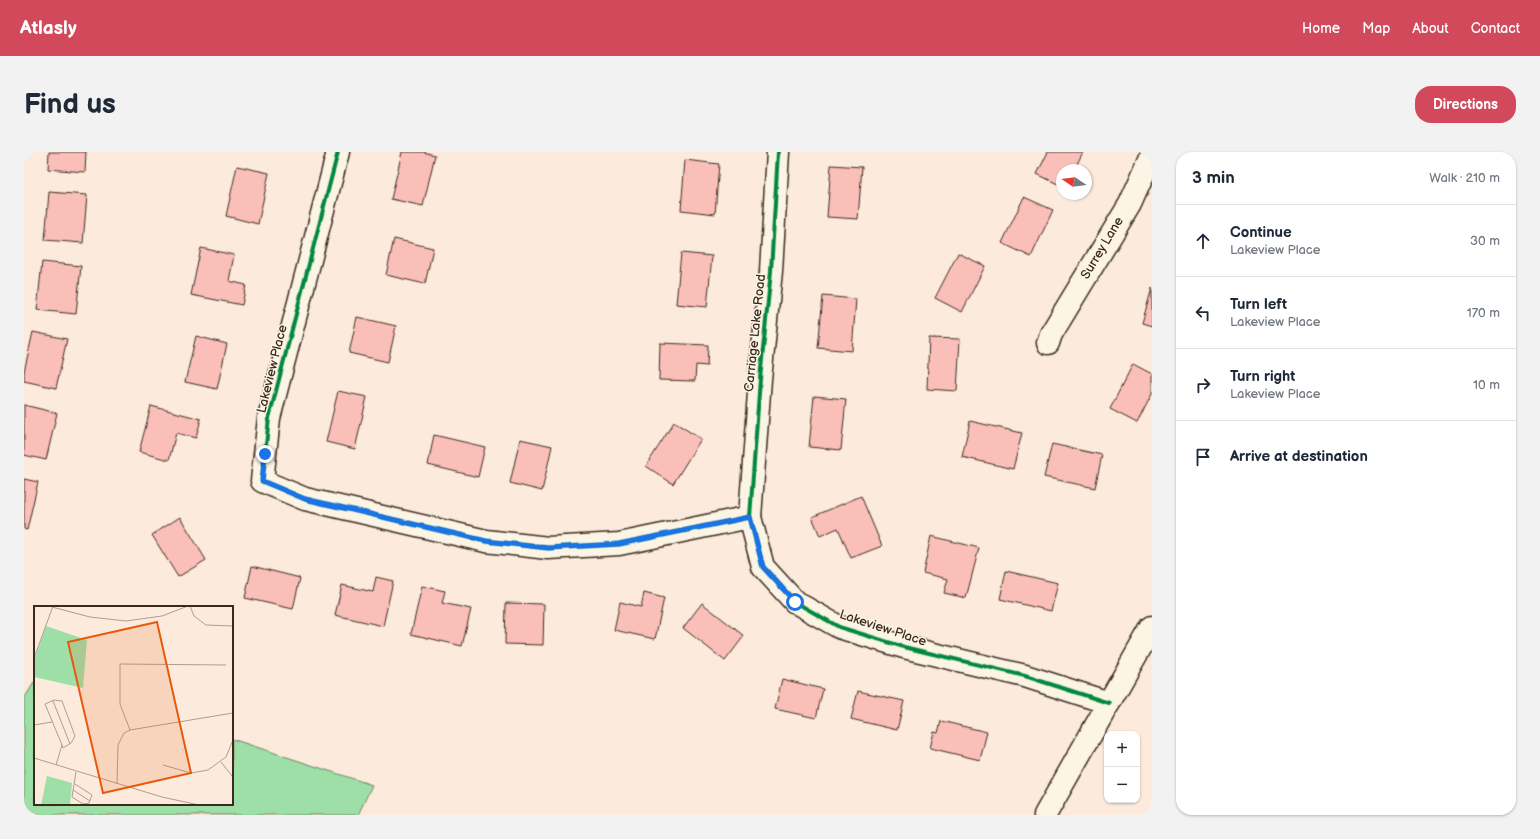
<!DOCTYPE html>
<html lang="en">
<head>
<meta charset="utf-8">
<style>
  body { margin:0; font-family:"Balsamiq Sans",sans-serif; background:#f2f2f3; color:#1f2937 }
  .controls { position:absolute; right:12px; bottom:12px; display:grid; overflow:hidden; border-radius:8px; box-shadow:0 1px 3px #0004 }
  .controls button { width:36px; height:36px; display:grid; place-items:center; padding:0; border:0; border-bottom:1px solid #e0e1e3; background:#fff; color:#1f2937; font:20px sans-serif }
  .compass { position:absolute; left:1032px; top:12px; width:36px; height:36px; border-radius:50%; background:#fff; box-shadow:0 1px 3px #0004; rotate:283deg }
  .stop { position:absolute; width:12px; height:12px; margin:-9px; border:3px solid #1a73e8; border-radius:50%; background:#fff }
  .stop.end { background:#1a73e8; border-color:#fff; box-shadow:0 1px 4px #0008 }
  .list { margin:0; padding:0; list-style:none }
  h2 { display:flex; justify-content:space-between; align-items:center; height:52px; margin:0; padding:0 16px; font-size:17px }
  h2 small { font-size:13px; font-weight:400; color:#747a83 }
  .list li { display:grid; grid-template-columns:26px 1fr auto; gap:12px; align-items:center; box-sizing:border-box; height:72px; padding:0 16px; border-top:1px solid #e0e1e3 }
  .list b { display:block; font-size:15px; white-space:nowrap }
  .list p { margin:0; font-size:13px; white-space:nowrap; color:#747a83 }
  .list em { font-size:13px; font-style:normal; color:#747a83 }
  .icon { flex:none; width:22px; height:22px; fill:none; stroke:currentColor; stroke-width:2; stroke-linecap:round; stroke-linejoin:round }
  .map { position:relative; flex:none; width:1128px; height:663px; overflow:hidden; border-radius:16px }
  header { display:flex; align-items:center; gap:24px; box-sizing:border-box; height:56px; padding:0 20px; background:#d1495b; color:#fff }
  header strong { font-size:19px }
  nav { display:flex; gap:22px; margin-inline-start:auto; font-size:14px }
  .intro { display:flex; align-items:center; justify-content:space-between; box-sizing:border-box; height:96px; padding:0 24px }
  h1 { margin:0; font-size:28px }
  .button { padding:10px 18px; border-radius:16px; background:#d1495b; color:#fff; font-size:14px; font-weight:700 }
  main { display:flex; gap:24px; padding:0 24px }
  aside { flex:1; background:#fff; border-radius:16px; box-shadow:0 1px 3px #0004 }
  .map>svg:first-child { display:block }
  .green { fill:#9edfa8; stroke:#6c8463 }
  .building { fill:#fbbfba; stroke:#3b2a1e }
  .lines { fill:none; stroke-linecap:round; stroke-linejoin:round }
  .minor-casing { stroke:#3b2a1e; stroke-width:25 }
  .minor { stroke:#fcf5e5; stroke-width:22 }
  .cycleway-casing { stroke:#fcf5e5; stroke-width:6 }
  .cycleway { stroke:#00873e; stroke-width:4 }
  .route { stroke:#1a73e8; stroke-width:5 }
  .labels { text-anchor:middle; dominant-baseline:central; stroke-width:3; stroke-linejoin:round; paint-order:stroke }
  .street-label { font-size:13px; fill:#3b2a1e; stroke:#fcf5e5 }
  .inset-road { fill:none; stroke:#af9d90; stroke-width:1 }
  .view { fill:#e8590c; fill-opacity:0.15; stroke:#e8590c; stroke-width:2 }
  .inset-edge { fill:none; stroke:#3b2a1e; stroke-width:2 }
</style>
</head>
<body>
<header>
<strong>Atlasly</strong>
<nav><a>Home</a><a>Map</a><a>About</a><a>Contact</a></nav>
</header>
<div class="intro"><h1>Find us</h1><a class="button">Directions</a></div>
<main>
<div class="map">
<svg width="1128" height="663" viewBox="0 0 1128 663">
  <rect width="100%" height="100%" fill="#fceadc"/>
  <filter id="ink" filterUnits="userSpaceOnUse"><feTurbulence type="fractalNoise" baseFrequency=".025" numOctaves="2"/><feDisplacementMap in="SourceGraphic" scale="8" xChannelSelector="R" yChannelSelector="G"/><feConvolveMatrix kernelMatrix="1 2 1 2 8 2 1 2 1" color-interpolation-filters="sRGB"/></filter>
  <g filter="url(#ink)">
    <polygon class="green" points="11,529 11,652 208,652 208,587 348,633 334,663 0,663 0,547"/>
    <g class="building">
      <polygon points="25,0 62,0 61,20 24,17"/>
      <polygon points="378,0 399,0 411,3 399,54 367,47"/>
      <polygon points="1024,0 1059,0 1050,18 1038,18 1038,34 1013,22"/>
      <polygon points="661,8 695,12 691,62 657,58"/>
      <polygon points="807,13 838,15 834,67 803,65"/>
      <polygon points="213,14 245,21 234,72 202,64"/>
      <polygon points="25,40 63,43 59,91 21,88"/>
      <polygon points="1000,45 1029,58 1007,105 978,91"/>
      <polygon points="370,87 409,96 401,132 362,123"/>
      <polygon points="177,96 210,103 205,129 222,133 218,153 167,143"/>
      <polygon points="657,101 688,104 683,155 652,152"/>
      <polygon points="934,101 961,114 938,160 911,146"/>
      <polygon points="18,110 57,114 52,162 13,158"/>
      <polygon points="1128,136 1128,174 1118,171"/>
      <polygon points="799,144 832,147 828,199 794,196"/>
      <polygon points="333,165 372,174 364,210 325,201"/>
      <polygon points="9,180 43,187 32,236 0,229 0,220"/>
      <polygon points="172,184 203,192 193,237 161,230"/>
      <polygon points="905,186 936,187 933,239 903,237"/>
      <polygon points="636,191 684,193 683,214 672,213 671,229 635,228"/>
      <polygon points="1109,212 1128,222 1128,242 1113,271 1086,257"/>
      <polygon points="314,239 343,245 331,297 302,290"/>
      <polygon points="790,244 822,247 817,298 785,295"/>
      <polygon points="0,253 33,261 22,308 0,303"/>
      <polygon points="127,254 177,267 172,286 152,281 145,308 115,300"/>
      <polygon points="946,269 998,281 989,317 938,305"/>
      <polygon points="650,270 677,287 649,332 622,314"/>
      <polygon points="410,283 461,295 454,325 404,313"/>
      <polygon points="496,287 528,294 518,339 486,331"/>
      <polygon points="1028,292 1078,303 1071,336 1020,325"/>
      <polygon points="0,327 14,330 3,378 0,377"/>
      <polygon points="837,344 858,394 827,406 814,376 796,384 788,365"/>
      <polygon points="156,365 182,408 154,425 128,383"/>
      <polygon points="907,384 955,396 942,446 920,441 924,427 899,421"/>
      <polygon points="228,414 276,426 269,457 221,446"/>
      <polygon points="982,419 1034,431 1027,459 976,447"/>
      <polygon points="352,425 369,429 359,474 311,463 318,433 349,440"/>
      <polygon points="398,434 421,439 418,451 447,457 438,494 387,482"/>
      <polygon points="620,441 640,446 631,487 590,478 596,450 617,455"/>
      <polygon points="482,451 520,452 519,493 481,492"/>
      <polygon points="678,451 720,484 701,509 659,476"/>
      <polygon points="758,527 799,537 792,566 751,557"/>
      <polygon points="834,539 880,549 873,578 827,567"/>
      <polygon points="917,569 963,580 956,608 906,596 910,580 914,581"/>
    </g>
    <g class="lines">
      <g class="minor-casing">
        <g id="minor">
          <polyline points="314,0 245,266 238,329 281,347 462,389 524,396 595,392 726,365 739,415 771,450 815,475 880,495 1001,524 1085,551"/>
          <polyline points="1024,191 1027,182 1106,52 1127,5 1128,0"/>
          <polyline points="726,365 736,227 747,119 754,0"/>
          <polyline points="1021,663 1128,475"/>
        </g>
      </g>
      <use href="#minor" class="minor"/>
      <g class="cycleway-casing">
        <g id="cycleway">
          <polyline points="314,0 245,266 238,329 281,347 462,389 524,396 595,392 726,365 739,415 771,450 815,475 880,495 1001,524 1085,551"/>
          <polyline points="726,365 736,227 747,119 754,0"/>
        </g>
      </g>
      <use href="#cycleway" class="cycleway"/>
    </g>
  </g>
  <g class="lines" filter="url(#ink)">
    <polyline class="route" points="241,302 238,329 281,347 462,389 524,396 595,392 726,365 739,415 771,450"/>
  </g>
  <g class="labels">
    <g class="street-label">
      <text transform="translate(1078 96) rotate(-59)">Surrey Lane</text>
      <text transform="translate(731 181) rotate(-84)">Carriage Lake Road</text>
      <text transform="translate(248 217) rotate(-76)">Lakeview Place</text>
      <text transform="translate(859 476) rotate(18)">Lakeview Place</text>
    </g>
  </g>
  <g transform="translate(10 454)">
    <rect width="199" height="199" fill="#fceadc"/>
    <path d="M12 20 53 34 49 82 0 71V54ZM13 170 38 177 36 199H7Z" fill="#9edfa8"/>
    <path class="inset-road" d="M156 0 160 10 172 19 199 20M18 1 56 11 92 15 128 10 154 0M0 52 19 0M19 95 36 138M0 119 18 116M96 124 199 107M0 152 128 191 165 199M187 156 198 170M22 159 28 139 11 98 20 94 28 95 41 130 37 137 29 142 28 139M129 159 157 167 174 164 192 151 199 134M41 178 58 189 55 197 49 198 38 191 42 166M83 178 84 139 90 127 96 124 86 98V58L192 59M39 184 56 195"/>
    <path class="view" d="M123 16 157 167 69 187 34 36Z"/>
    <rect width="199" height="199" class="inset-edge"/>
  </g>
</svg>
<div class="controls">
<button>+</button>
<button>−</button>
</div>
<svg class="compass" viewBox="-18 -18 36 36"><path d="M0-13l5 13h-10z" fill="#e53935"/><path d="M0 13l5-13h-10z" fill="#747a83"/></svg>
<div class="stop" style="left:771px;top:450px"></div>
<div class="stop end" style="left:241px;top:302px"></div>
</div>
<aside>
<h2>3 min<small>Walk · 210 m</small></h2>
<ul class="list">
<li><svg class="icon" aria-label="ahead" viewBox="0 0 24 24"><path d="M12 20V5M6 11l6-6 6 6"/></svg><div><b>Continue</b><p>Lakeview Place</p></div><em>30 m</em></li>
<li><svg class="icon" aria-label="left" viewBox="0 0 24 24"><path d="M17 20v-9H6M10 6l-5 5 5 5"/></svg><div><b>Turn left</b><p>Lakeview Place</p></div><em>170 m</em></li>
<li><svg class="icon" aria-label="right" viewBox="0 0 24 24"><path d="M7 20v-9h11M14 6l5 5-5 5"/></svg><div><b>Turn right</b><p>Lakeview Place</p></div><em>10 m</em></li>
<li><svg class="icon" aria-label="arrive" viewBox="0 0 24 24"><path d="M6 21V4h12l-3 4 3 4H6"/></svg><div><b>Arrive at destination</b></div></li>
</ul>
</aside>
</main>
</body>
</html>
